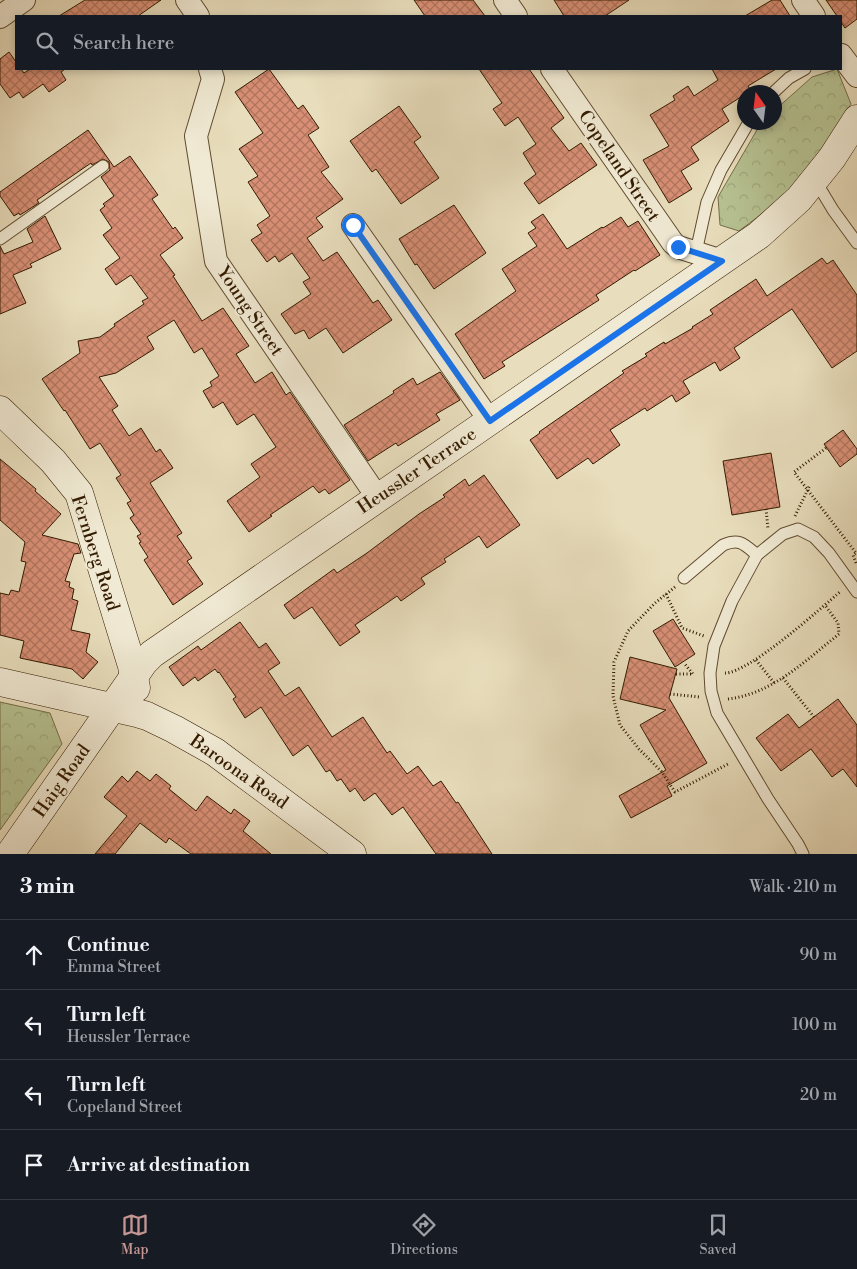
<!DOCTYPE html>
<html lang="en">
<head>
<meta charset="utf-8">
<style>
  body { margin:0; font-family:"Libre Bodoni",serif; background:#20242c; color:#f1f3f6 }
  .compass { position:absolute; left:737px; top:85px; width:45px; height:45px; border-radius:50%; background:#171b24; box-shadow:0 2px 8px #0003; rotate:346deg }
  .stop { position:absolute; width:15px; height:15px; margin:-11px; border:4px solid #1a73e8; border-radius:50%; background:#fff }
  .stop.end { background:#1a73e8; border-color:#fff; box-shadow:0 1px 5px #0008 }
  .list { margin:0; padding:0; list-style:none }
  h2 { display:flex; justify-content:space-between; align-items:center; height:65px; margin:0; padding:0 20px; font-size:21px }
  h2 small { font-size:16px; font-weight:400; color:#9ea1a6 }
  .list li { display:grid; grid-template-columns:32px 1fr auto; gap:15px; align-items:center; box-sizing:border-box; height:70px; padding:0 20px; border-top:1px solid #363941 }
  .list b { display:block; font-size:19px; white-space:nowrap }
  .list p { margin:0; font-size:16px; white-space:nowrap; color:#9ea1a6 }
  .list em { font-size:16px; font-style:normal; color:#9ea1a6 }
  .icon { flex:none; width:28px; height:28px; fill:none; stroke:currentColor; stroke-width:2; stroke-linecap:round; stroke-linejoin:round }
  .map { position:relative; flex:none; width:857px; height:854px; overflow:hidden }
  .search { position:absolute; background:#171b24; box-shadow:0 2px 8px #0003; left:15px; right:15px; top:15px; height:55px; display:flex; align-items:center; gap:12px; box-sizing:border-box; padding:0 18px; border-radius:0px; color:#9ea1a6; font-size:19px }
  .sheet { height:345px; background:#171b24 }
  nav { display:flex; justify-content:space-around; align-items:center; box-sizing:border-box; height:70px; border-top:1px solid #363941; background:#171b24; font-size:14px; color:#9ea1a6 }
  nav a { display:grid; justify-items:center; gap:2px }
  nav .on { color:#c59692 }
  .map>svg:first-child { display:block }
  .park { fill:url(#park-crowns); stroke:#746e48 }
  .building { fill:url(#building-cross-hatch); stroke:#331b00 }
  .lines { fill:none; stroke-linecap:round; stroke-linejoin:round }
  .lane-casing { stroke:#604c2f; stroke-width:13 }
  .street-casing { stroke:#604c2f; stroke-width:24 }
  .secondary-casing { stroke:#331b00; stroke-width:29 }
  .path { stroke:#331b00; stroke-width:3; stroke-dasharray:1 2.5; stroke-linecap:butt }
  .lane { stroke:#f0e9d3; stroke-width:11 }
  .street { stroke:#f0e9d3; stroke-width:22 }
  .secondary { stroke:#f0e9d3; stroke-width:28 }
  .route { stroke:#1a73e8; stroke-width:6 }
  .labels { text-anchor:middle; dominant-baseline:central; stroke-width:4; stroke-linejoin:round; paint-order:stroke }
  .street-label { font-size:18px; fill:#331b00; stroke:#f0e9d3 }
</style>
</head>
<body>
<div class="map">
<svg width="857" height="854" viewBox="0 0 857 854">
  <defs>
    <pattern id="park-crowns" width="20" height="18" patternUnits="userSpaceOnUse" patternTransform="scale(1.25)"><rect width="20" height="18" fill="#b6c191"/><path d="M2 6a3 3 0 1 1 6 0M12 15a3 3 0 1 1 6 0" fill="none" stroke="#9da57b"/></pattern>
    <pattern id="building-cross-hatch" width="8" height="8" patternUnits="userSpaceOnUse" patternTransform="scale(1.25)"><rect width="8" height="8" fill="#d88f75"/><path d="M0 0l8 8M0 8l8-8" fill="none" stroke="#b0745e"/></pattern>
  </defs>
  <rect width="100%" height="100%" fill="#e8ddbc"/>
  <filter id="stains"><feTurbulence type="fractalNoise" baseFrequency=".004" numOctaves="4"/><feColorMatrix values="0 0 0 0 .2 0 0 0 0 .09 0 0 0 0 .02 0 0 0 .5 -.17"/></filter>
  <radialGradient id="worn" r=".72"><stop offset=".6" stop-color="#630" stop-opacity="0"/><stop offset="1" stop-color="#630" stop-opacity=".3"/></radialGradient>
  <g class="park">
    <polygon points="837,69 851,104 805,181 739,231 720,225 718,197 761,123 774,122 775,110 812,77"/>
    <polygon points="0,702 50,713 62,744 0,830"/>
  </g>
  <g class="building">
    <polygon points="85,0 161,0 138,16 59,16"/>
    <polygon points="414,0 473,0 485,16 425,16"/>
    <polygon points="554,0 629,0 605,16 564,16"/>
    <polygon points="772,0 780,0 790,16 745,16"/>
    <polygon points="826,0 857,0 857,19 845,28 841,22 841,16 837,16"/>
    <polygon points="9,52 16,62 16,69 21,69 24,73 30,69 65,69 61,72 66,80 49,92 43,84 23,98 19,92 10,98 0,84 0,59"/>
    <polygon points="269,69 298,109 303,105 319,128 308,135 329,167 321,172 343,199 316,218 323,227 307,238 323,261 337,252 373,303 378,300 392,320 343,353 326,328 309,339 304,330 295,334 281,314 311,294 303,282 310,278 292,253 279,262 275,256 267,262 251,240 262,233 257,225 270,216 248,182 258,176 239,149 263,133 235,92"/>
    <polygon points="479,69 529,69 564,118 551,128 569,151 581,143 597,165 539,204 524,183 536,174 523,153 536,144 518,117 505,126 493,109 502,103"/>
    <polygon points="712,69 776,69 748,86 751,91 744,92 744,95 722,109 729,121 691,147 699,160 681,171 692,189 669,203 643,160 669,146 650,115 675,100 673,96 688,86 694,96 718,80"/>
    <polygon points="399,106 421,137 414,142 439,178 401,204 376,169 372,172 350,141"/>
    <polygon points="88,130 114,167 130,156 158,195 152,199 173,229 175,227 183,238 160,255 175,275 173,276 202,321 223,308 249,346 236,354 255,383 272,372 286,395 290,392 350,480 329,494 325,489 319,493 313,486 270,515 272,516 249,532 227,501 260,477 251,464 276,447 254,414 237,425 223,402 213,408 203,391 212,386 210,382 219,376 202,348 194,353 174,320 147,337 154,349 116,373 99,377 118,406 112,410 129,436 141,428 156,452 160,449 173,468 150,483 182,533 177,536 192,558 187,561 203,584 173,605 144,560 148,557 139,543 141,542 137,536 141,534 130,518 134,515 127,503 131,501 116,478 121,475 100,443 90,449 65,410 64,411 42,379 80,353 78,341 100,337 115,326 114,324 144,304 142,301 148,298 131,275 116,285 105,269 120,258 103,235 112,228 100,210 105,206 103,204 114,196 101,177 110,170 109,162 103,159 92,165 91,163 37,200 39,203 20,215 19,213 14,216 0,196 0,192"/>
    <polygon points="454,205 486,253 434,289 417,264 415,265 399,239"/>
    <polygon points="543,214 567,249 602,227 603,228 621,217 628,227 638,221 660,255 635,271 634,270 596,295 599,300 524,348 502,362 505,366 484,379 455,334 516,291 502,269 537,246 528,233 536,228 531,222"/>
    <polygon points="45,216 61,249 30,264 32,267 13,275 26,303 0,314 0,246 4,254 33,242 27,229"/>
    <polygon points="822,258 827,264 833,260 857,295 857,351 832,368 792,309 734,348 740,358 720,371 715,362 683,381 690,393 676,402 672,395 647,411 645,408 610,430 620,445 593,464 588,458 557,479 530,440 540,433 539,432 624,373 622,371 647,356 645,354 664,342 665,344 693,328 692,327 713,314 710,310 756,279 767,296"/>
    <polygon points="440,372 460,400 436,414 440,420 398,446 396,443 368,461 344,425 394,393 393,391 413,378 417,385"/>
    <polygon points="843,430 857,449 857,454 840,467 824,444"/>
    <polygon points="771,453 780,507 732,515 723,461"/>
    <polygon points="0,459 36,489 35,491 61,514 42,535 78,544 81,553 74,554 65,581 70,582 69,587 74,589 72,599 78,601 71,630 90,634 86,652 98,662 83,679 72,669 20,658 24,641 0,635 0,593 9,595 11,590 19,592 26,562 21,561 25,542 0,520"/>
    <polygon points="484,475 520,525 487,548 479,536 444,559 446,562 421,578 425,584 401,601 397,596 355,625 360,632 340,646 312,607 294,619 284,605 334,569 337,573 367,553 419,514 445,497 443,495 465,479 469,486"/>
    <polygon points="673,619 695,654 675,667 653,631"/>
    <polygon points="240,622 259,648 266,643 280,663 268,671 285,696 299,687 332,737 363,717 387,753 390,751 407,774 418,766 433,786 441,781 456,803 458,802 492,854 436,854 403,807 392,815 375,793 364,801 355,788 350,792 341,779 337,781 330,770 326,772 308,745 293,756 261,707 245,718 233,699 236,697 219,672 218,673 215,669 198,681 195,677 183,686 169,667 198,646 201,650"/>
    <polygon points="630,657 677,669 669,698 707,763 667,786 672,796 631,818 619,796 666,770 640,725 666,710 620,699"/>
    <polygon points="838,699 857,725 857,787 843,769 832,777 811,749 781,771 756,738 788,714 799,728"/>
    <polygon points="137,771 150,781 156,774 171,786 169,789 196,811 207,796 231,814 234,809 250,821 243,831 271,854 191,854 169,838 166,843 140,823 115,854 95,854 127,816 104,797 122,776 128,782"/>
  </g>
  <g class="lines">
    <g class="lane-casing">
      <g id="lane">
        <polyline points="774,92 789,78 805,69"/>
        <polyline points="815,180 833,210 857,243"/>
        <polyline points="0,239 103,166"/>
        <polyline points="696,252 707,202 721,170 749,122"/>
        <path d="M684 578 723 545C740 538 744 544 757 555"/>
        <polyline points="803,854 798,844 768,799 717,713 711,691 710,673 714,646 732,601 757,555 783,534 798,529 814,537 829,553 857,592"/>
      </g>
    </g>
    <g class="street-casing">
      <g id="street">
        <polyline points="187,0 198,16"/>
        <polyline points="505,0 516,16"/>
        <polyline points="803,0 814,16"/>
        <polyline points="0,17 24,0"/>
        <polyline points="841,55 857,76"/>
        <polyline points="210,69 213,79 196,136 216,261 378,498"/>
        <polyline points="552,69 673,243 678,247 722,261"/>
        <polyline points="353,225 490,421"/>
      </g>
    </g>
    <g class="secondary-casing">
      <g id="secondary">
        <polyline points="0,410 53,461 79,493 132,666 136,688"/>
        <polyline points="0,682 137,713 147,716 174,729 215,752 352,854"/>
        <polyline points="10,854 144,662 152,654 759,235 799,199 832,158 857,119"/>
      </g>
    </g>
    <g class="path">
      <polyline points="826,448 794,472 856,553"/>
      <polyline points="766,509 768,529"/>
      <polyline points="795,516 810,485"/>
      <polyline points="856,563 853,555 857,552"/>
      <polyline points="675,587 655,603 628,631 614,662 613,696 620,725 639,749 661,771 675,792 730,763"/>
      <polyline points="666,594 682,628 704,636"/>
      <polyline points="756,660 775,684"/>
      <path d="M725 673C749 673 820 609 841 591"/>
      <polyline points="676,674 693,674 684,663"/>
      <polyline points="783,678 814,717"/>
      <polyline points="670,694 700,697"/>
      <path d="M728 699C772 694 805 661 839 634L838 623 825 605"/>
    </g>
    <use href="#lane" class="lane"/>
    <use href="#street" class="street"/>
    <use href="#secondary" class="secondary"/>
  </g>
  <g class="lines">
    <polyline class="route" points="353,225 490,421 722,261 678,247"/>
  </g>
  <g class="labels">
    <g class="street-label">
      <text transform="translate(619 166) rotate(56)">Copeland Street</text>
      <text transform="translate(250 311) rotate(56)">Young Street</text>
      <text transform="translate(417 471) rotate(-34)">Heussler Terrace</text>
      <text transform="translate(95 553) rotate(72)">Fernberg Road</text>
      <text transform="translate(239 772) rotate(35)">Baroona Road</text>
      <text transform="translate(62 781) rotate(-55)">Haig Road</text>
    </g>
  </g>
  <rect width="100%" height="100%" filter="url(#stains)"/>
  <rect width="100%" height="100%" fill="url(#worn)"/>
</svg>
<svg class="compass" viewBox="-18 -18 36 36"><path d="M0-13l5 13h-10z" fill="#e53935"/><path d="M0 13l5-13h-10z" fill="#9ea1a6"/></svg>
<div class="stop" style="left:353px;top:225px"></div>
<div class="stop end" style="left:678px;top:247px"></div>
<div class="search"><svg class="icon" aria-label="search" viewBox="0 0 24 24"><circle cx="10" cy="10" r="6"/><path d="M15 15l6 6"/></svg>Search here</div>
</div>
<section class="sheet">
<h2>3 min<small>Walk · 210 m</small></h2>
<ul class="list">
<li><svg class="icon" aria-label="ahead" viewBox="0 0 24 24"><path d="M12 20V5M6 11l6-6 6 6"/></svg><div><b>Continue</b><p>Emma Street</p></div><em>90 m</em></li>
<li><svg class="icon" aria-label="left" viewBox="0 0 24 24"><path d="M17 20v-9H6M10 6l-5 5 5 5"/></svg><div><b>Turn left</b><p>Heussler Terrace</p></div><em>100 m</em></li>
<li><svg class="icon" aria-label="left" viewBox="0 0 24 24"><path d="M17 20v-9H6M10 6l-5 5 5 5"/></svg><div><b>Turn left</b><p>Copeland Street</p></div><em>20 m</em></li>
<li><svg class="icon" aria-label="arrive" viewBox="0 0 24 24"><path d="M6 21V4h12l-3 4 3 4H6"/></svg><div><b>Arrive at destination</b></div></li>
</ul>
</section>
<nav>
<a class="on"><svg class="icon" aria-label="map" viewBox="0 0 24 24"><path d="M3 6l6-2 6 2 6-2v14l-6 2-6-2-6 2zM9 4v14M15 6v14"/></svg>Map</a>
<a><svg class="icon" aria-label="directions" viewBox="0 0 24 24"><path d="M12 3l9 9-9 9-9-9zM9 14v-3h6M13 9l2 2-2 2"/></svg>Directions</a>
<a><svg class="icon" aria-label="saved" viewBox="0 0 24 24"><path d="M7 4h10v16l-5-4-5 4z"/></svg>Saved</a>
</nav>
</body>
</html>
